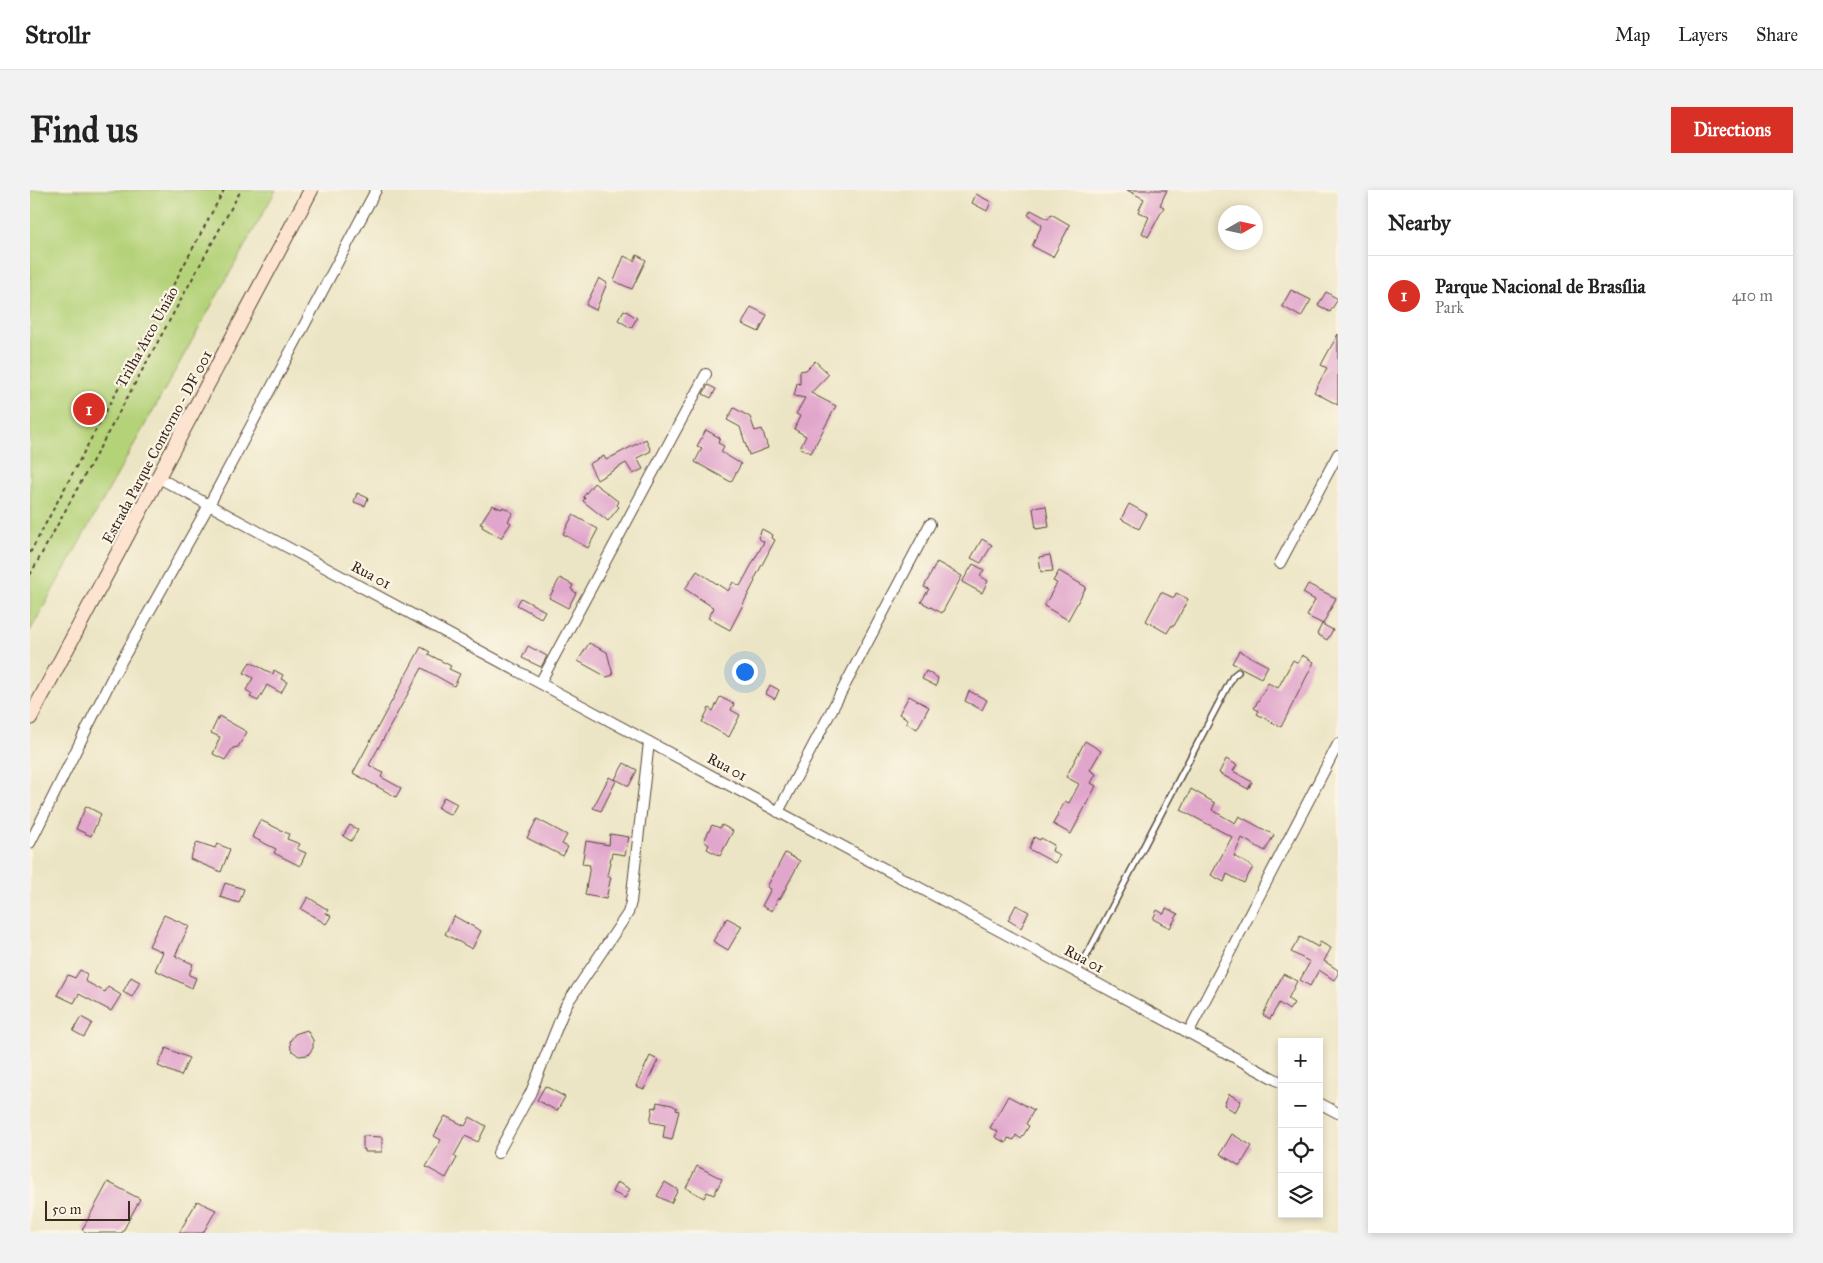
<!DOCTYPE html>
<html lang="en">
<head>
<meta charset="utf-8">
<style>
  body { margin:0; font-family:"IM FELL Great Primer",serif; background:#f2f2f2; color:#222 }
  .controls { position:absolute; right:15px; bottom:15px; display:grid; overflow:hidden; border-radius:0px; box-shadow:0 2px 8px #0003 }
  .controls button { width:45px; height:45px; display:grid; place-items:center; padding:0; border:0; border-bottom:1px solid #e0e0e0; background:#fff; color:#222; font:25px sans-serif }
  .compass { position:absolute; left:1188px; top:15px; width:45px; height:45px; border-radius:50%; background:#fff; box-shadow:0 2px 8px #0003; rotate:81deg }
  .scale { position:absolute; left:15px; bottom:12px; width:85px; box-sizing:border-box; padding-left:5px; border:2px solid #3b2a1e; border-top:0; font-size:14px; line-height:18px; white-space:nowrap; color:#3b2a1e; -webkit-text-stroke:4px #fcf5e5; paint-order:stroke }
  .you { position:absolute; left:714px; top:481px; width:18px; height:18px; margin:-12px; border:4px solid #fff; border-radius:50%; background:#1a73e8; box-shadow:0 0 0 8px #1a73e833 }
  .badge { display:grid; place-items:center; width:32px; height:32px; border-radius:50%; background:#d93025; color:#fff; font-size:16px; font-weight:700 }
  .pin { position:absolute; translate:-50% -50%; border:2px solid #fff; box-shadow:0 1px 5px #0006 }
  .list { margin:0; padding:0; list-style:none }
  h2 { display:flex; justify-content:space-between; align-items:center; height:65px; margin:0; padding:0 20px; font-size:21px }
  h2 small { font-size:16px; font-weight:400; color:#767676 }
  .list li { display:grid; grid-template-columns:32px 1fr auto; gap:15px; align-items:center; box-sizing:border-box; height:80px; padding:0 20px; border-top:1px solid #e0e0e0 }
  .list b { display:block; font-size:19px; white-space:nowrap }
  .list p { margin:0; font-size:16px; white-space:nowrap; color:#767676 }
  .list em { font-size:16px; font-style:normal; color:#767676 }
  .icon { flex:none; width:28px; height:28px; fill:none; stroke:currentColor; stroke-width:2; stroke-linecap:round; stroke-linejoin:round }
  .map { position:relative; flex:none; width:1308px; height:1043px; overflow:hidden; border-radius:0px }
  header { display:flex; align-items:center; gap:30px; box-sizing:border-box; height:70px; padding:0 25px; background:#fff; border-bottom:1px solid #e0e0e0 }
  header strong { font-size:24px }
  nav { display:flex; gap:28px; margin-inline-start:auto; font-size:18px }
  .intro { display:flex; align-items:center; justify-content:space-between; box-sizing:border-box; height:120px; padding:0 30px }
  h1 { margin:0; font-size:35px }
  .button { padding:12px 22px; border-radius:0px; background:#d93025; color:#fff; font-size:18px; font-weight:700 }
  main { display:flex; gap:30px; padding:0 30px }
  aside { flex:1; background:#fff; border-radius:0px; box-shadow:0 2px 8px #0003 }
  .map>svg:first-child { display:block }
  .green { fill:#b4d278; stroke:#787e4b }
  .building { fill:#e1a6cc }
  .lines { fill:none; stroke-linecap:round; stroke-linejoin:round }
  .lane-casing { stroke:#564637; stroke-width:8 }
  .street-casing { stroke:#564637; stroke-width:12 }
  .secondary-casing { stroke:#564637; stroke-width:16 }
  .path { stroke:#564637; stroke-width:2; stroke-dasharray:4 4; stroke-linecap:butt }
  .lane { stroke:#fff; stroke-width:5 }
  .street { stroke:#fff; stroke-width:10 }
  .secondary { stroke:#fde4d1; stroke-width:14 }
  .labels { text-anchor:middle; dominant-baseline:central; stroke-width:4.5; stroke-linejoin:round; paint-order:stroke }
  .street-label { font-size:15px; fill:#3b2a1e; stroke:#fcf5e5 }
</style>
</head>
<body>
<header>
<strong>Strollr</strong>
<nav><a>Map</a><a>Layers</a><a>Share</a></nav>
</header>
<div class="intro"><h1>Find us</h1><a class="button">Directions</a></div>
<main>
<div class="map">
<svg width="1308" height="1043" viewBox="0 0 1308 1043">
  <rect width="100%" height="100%" fill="#fcf5e5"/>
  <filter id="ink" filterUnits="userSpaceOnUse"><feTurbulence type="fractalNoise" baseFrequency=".02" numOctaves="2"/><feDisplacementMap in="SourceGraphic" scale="10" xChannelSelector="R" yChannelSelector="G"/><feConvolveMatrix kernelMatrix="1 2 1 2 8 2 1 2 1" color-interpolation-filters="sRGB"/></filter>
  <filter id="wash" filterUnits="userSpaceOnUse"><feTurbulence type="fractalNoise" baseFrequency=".0096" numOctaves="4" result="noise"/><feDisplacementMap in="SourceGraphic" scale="20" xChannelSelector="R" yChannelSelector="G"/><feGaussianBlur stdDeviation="1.12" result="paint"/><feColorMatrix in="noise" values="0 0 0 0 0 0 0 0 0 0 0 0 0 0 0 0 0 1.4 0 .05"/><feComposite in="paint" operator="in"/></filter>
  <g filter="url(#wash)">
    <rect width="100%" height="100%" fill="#ece5c5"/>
    <polygon class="green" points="0,0 246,0 0,441"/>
    <g id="blocks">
      <g class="building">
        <polygon points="1097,0 1137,0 1130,15 1134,17 1118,47 1112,43 1119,27 1108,22 1114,9"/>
        <polygon points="946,4 961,12 957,21 942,13"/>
        <polygon points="1001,20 1018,29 1021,24 1040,35 1023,67 1002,56 1012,35 998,25"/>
        <polygon points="607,65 616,70 602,99 584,91 594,66 604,71"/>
        <polygon points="569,88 577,93 566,120 556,115"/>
        <polygon points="1261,100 1281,110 1271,127 1252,116"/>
        <polygon points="1296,102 1308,109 1300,122 1288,115"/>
        <polygon points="721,117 737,125 729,142 712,134"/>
        <polygon points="594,120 607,128 601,138 588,130"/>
        <polygon points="1308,144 1308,215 1284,202 1297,178 1291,175"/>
        <polygon points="785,171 799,184 781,203 806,216 781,263 770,258 776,246 764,239 770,226 766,224 775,208 764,206 767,193 770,194 770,181 776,180"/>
        <polygon points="678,195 686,199 681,208 673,204"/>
        <polygon points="704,218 720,227 725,241 732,239 738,258 719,265 710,237 697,230"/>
        <polygon points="676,240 690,248 688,253 694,256 691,262 711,274 701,292 665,272 672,258 667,256"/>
        <polygon points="616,249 621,261 607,268 613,279 603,284 596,273 567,290 559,274 574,266 576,270"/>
        <polygon points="564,293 589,312 587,315 589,317 578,331 553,311 555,308 553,307"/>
        <polygon points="327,303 338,308 335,316 324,312"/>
        <polygon points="1099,314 1117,324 1109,339 1091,329"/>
        <polygon points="462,315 472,319 473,317 483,323 478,331 481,333 471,348 452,337 453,335 450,334"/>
        <polygon points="1016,316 1019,337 1006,339 1003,318"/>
        <polygon points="543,325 568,339 558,358 533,344"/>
        <polygon points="732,339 743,345 742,348 745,350 724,390 725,391 700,440 678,428 684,418 655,399 667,381 698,401 703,392 710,396 734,352 728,348"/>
        <polygon points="952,349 962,355 951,373 941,368"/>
        <polygon points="1020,365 1023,381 1011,382 1009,367"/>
        <polygon points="907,372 932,386 912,423 891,412 899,399 894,397"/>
        <polygon points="943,374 954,380 950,386 958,391 952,403 932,392"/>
        <polygon points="1029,381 1056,397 1038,430 1014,416 1027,393 1023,391"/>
        <polygon points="530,388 543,395 541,399 546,403 538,418 519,408"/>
        <polygon points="1278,394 1306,408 1293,434 1277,426 1285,410 1273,403"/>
        <polygon points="1131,402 1144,408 1146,403 1158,409 1144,436 1142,435 1137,443 1116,431"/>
        <polygon points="491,408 515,421 511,428 487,415"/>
        <polygon points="1292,434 1303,440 1297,450 1287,444"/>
        <polygon points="559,453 577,462 583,485 577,487 548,471"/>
        <polygon points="498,456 517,466 511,477 492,468"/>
        <polygon points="391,457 400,462 398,464 421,476 419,479 430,484 424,496 392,478 339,575 353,583 351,587 371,598 366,607 323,583"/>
        <polygon points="1209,461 1238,476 1231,488 1202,473"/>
        <polygon points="1272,465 1284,472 1251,537 1227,524 1229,521 1224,518 1238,493 1248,498 1263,470 1268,473"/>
        <polygon points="220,472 243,484 244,480 253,485 251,489 257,492 251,503 237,495 228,511 220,507 222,504 216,500 223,488 214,483"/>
        <polygon points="896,481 908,488 906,496 892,489"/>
        <polygon points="740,495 749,500 745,509 736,504"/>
        <polygon points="939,501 957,510 952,520 935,511"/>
        <polygon points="879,506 899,517 887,539 876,533 878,529 869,524"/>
        <polygon points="690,507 704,514 701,520 710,525 699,547 672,532 679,518 683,521"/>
        <polygon points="189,526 217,542 208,557 203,558 195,570 183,564 190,547 181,543"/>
        <polygon points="1055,551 1071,561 1060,580 1066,584 1061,593 1066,596 1041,644 1023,634 1035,611 1039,613 1049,594 1036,587"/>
        <polygon points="1196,569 1207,575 1203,581 1222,592 1218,599 1189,583"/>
        <polygon points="594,573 607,580 599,596 585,589"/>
        <polygon points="579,587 586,591 571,621 563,618"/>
        <polygon points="1161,599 1185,613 1182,620 1205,633 1209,626 1244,645 1235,661 1212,648 1204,666 1223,677 1214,693 1197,684 1194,692 1181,685 1202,647 1151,620"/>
        <polygon points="414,607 427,614 421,625 408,618"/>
        <polygon points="56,616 71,624 61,646 46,639"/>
        <polygon points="507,629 537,645 532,654 538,657 533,666 497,648"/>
        <polygon points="230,630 259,644 257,649 270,654 267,659 276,663 270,676 244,663 246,659 222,647"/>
        <polygon points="320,635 328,640 321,651 313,646"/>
        <polygon points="682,635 690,638 692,635 703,641 690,666 677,659 679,655 674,651"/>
        <polygon points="580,644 599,647 595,665 582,663 577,686 581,687 576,709 555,705 560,675 552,674 556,651 579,655"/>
        <polygon points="1004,647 1010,650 1011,648 1024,655 1022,661 1030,665 1025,673 999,659"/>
        <polygon points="167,652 185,658 187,654 200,659 191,682 160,669"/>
        <polygon points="755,663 770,671 750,709 748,708 742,721 732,716 741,699 737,697"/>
        <polygon points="195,693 214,699 209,713 190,707"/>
        <polygon points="278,707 298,720 296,723 301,726 296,734 271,719"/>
        <polygon points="986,715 999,722 991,738 978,730"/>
        <polygon points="1136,718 1148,724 1140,738 1123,729 1127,720 1134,724"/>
        <polygon points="134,725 159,736 145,766 163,774 159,785 166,788 162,798 125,780 133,762 119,756"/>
        <polygon points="424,726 451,741 442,759 415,744"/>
        <polygon points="697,728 712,736 698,760 683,751"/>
        <polygon points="1270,747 1288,757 1290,752 1301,758 1294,771 1308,780 1308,784 1304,790 1289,780 1280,796 1270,790 1280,772 1261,762"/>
        <polygon points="50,780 57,784 55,791 75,802 78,797 91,805 81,821 49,804 44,813 27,805 38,785 45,788"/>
        <polygon points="1253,784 1267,791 1258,809 1264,813 1259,820 1249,813 1240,829 1233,825"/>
        <polygon points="101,787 110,792 102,807 93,802"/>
        <polygon points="51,827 62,833 54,847 43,841"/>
        <polygon points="277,840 283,850 283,858 278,865 269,866 261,860 260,851 265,844"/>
        <polygon points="136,858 159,868 151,886 128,876"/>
        <polygon points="620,866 628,870 614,899 606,896"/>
        <polygon points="515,896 535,907 527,921 507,910"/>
        <polygon points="1199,904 1211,911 1205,922 1194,915"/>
        <polygon points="978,906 1004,920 996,934 999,936 991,949 986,945 984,950 978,948 976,953 965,947 968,942 960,938"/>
        <polygon points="627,912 642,915 647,918 646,920 649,921 642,950 633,948 635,935 620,932 623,917 626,918"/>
        <polygon points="415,926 435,936 440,927 456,936 448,952 435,946 424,966 427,968 416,988 396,977 411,950 404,946"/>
        <polygon points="1202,944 1222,956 1210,976 1190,964"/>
        <polygon points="333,946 352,947 352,962 335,962 335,959 333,960"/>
        <polygon points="667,976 692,989 684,1005 677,1002 674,1008 656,998"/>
        <polygon points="78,992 110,1009 92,1043 58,1043 52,1040"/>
        <polygon points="587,992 600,999 595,1008 582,1002"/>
        <polygon points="635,992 648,1000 641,1013 627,1006"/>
        <polygon points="167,1011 186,1020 173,1043 149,1043"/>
      </g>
    </g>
  </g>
  <g filter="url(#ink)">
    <use href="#blocks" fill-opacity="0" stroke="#564637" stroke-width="1"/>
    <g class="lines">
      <g class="lane-casing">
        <polyline id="lane" points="1048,782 1203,486 1208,482"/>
      </g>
      <g class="street-casing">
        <g id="street">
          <polyline points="129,288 1252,893"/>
          <polyline points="1250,373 1308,264"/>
          <polyline points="510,493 676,184"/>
          <polyline points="748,622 900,334"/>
          <polyline points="0,653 83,486 179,315 346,0"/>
          <polyline points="1158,843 1308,554"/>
          <polyline points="1289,913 1308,923"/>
          <polyline points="468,963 501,902 536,815 598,723 601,712 619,552"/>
        </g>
      </g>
      <g class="secondary-casing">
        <polyline id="secondary" points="0,528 281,0"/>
      </g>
      <g class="path">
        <polyline points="0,363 194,0"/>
        <polyline points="0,385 211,0"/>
      </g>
      <use href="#lane" class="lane"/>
      <use href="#street" class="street"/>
      <use href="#secondary" class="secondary"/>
    </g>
  </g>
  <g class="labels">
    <g class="street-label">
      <text transform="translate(117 147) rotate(-61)">Trilha Arco União</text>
      <text transform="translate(127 257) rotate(-62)">Estrada Parque Contorno - DF 001</text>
      <text transform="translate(341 385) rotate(28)">Rua 01</text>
      <text transform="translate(697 577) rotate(28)">Rua 01</text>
      <text transform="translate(1054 769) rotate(28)">Rua 01</text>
    </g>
  </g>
</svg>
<div class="controls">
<button>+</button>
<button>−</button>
<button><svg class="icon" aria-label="locate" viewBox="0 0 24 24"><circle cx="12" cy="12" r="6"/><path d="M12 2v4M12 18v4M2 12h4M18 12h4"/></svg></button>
<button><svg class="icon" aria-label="layers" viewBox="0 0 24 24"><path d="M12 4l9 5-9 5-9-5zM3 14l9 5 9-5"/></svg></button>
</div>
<svg class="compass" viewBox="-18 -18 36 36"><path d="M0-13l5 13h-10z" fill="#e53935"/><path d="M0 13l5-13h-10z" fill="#767676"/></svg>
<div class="scale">50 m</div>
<div class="you"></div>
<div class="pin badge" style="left:59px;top:219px">1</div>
</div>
<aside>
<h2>Nearby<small></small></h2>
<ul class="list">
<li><span class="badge">1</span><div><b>Parque Nacional de Brasília</b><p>Park</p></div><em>410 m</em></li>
</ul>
</aside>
</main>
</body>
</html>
